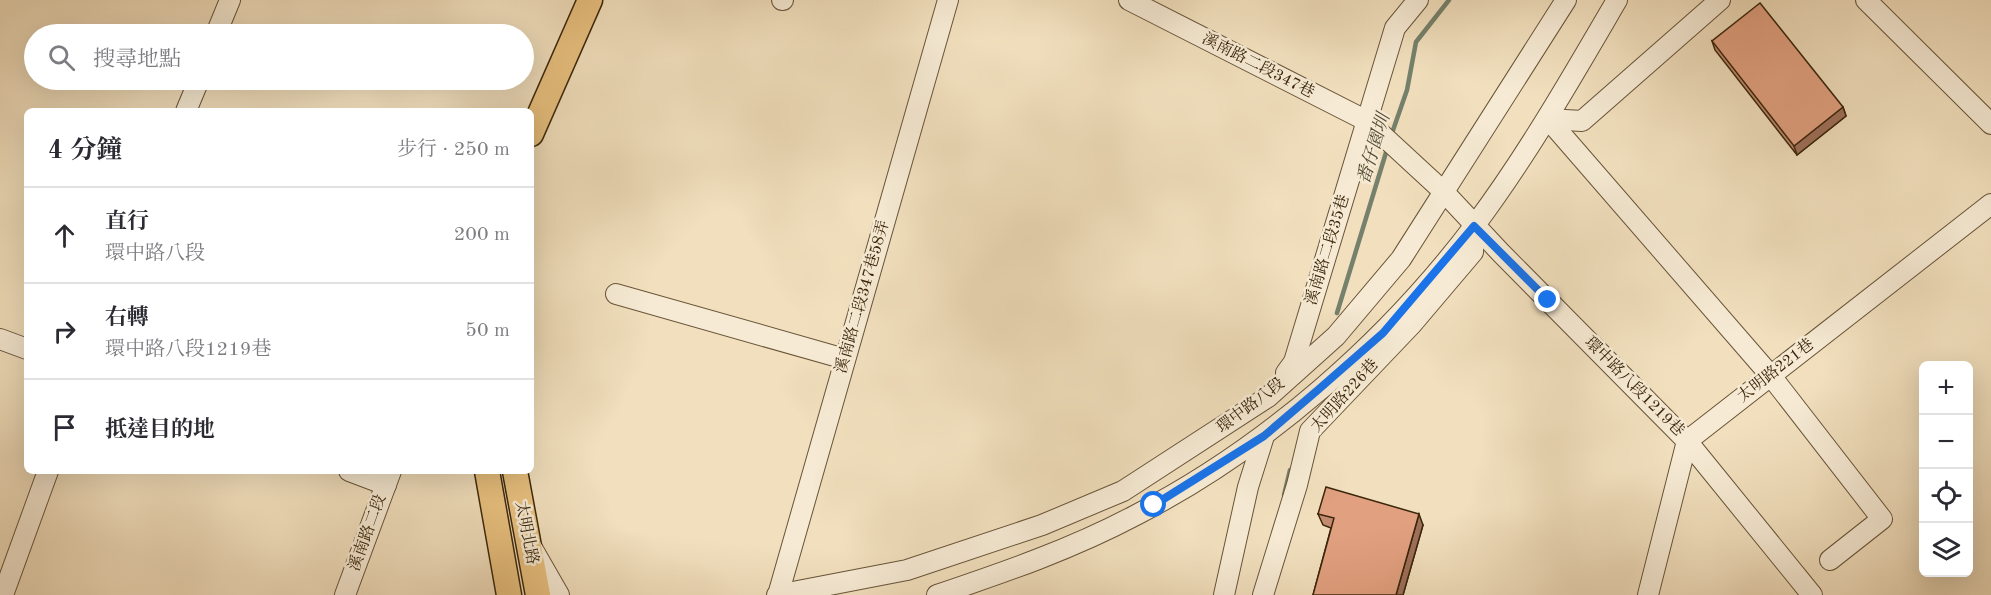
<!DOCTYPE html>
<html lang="zh-TW">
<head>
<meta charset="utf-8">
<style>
  body { margin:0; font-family:"Old Standard TT","Noto Serif TC",serif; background:#f2f2f3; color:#2b2b33 }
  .controls { position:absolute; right:18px; bottom:18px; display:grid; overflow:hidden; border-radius:9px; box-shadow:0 6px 24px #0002 }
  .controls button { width:54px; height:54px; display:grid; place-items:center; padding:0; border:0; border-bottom:2px solid #e1e1e2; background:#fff; color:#2b2b33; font:30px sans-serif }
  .stop { position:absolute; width:18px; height:18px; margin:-14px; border:4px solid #1a73e8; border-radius:50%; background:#fff }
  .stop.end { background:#1a73e8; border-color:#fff; box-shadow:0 2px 6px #0008 }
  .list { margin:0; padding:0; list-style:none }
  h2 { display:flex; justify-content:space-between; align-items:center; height:78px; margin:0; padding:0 24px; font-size:26px }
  h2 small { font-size:20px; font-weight:400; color:#7c7c81 }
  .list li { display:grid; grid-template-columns:39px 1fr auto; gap:18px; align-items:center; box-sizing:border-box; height:96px; padding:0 24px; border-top:2px solid #e1e1e2 }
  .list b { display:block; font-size:22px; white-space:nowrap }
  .list p { margin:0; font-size:20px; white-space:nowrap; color:#7c7c81 }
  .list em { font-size:20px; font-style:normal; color:#7c7c81 }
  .icon { flex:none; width:33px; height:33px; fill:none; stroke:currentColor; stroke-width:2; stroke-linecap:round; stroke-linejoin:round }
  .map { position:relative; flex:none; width:1991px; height:595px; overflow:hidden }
  .search { position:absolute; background:#fff; box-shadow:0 6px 24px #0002; left:24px; top:24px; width:510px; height:66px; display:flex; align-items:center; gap:15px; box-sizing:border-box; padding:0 21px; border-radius:33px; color:#7c7c81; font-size:22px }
  .panel { position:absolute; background:#fff; box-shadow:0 6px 24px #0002; left:24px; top:108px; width:510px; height:366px; border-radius:9px }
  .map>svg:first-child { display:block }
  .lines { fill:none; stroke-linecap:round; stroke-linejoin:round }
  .stream { stroke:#75816c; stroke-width:4.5 }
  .minor-casing { stroke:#685438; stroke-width:22 }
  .major-casing { stroke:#3b260b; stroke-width:27 }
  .minor { stroke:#f6ead4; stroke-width:20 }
  .major { stroke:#e8c07e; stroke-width:24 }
  .wall { fill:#c28a6e; stroke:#3b260b; stroke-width:1.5 }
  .shaded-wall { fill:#9e705a; stroke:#3b260b; stroke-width:1.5 }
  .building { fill:#e1a080; stroke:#3b260b; stroke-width:1.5 }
  .route { stroke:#1a73e8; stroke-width:8 }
  .labels { text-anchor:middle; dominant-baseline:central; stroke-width:5; stroke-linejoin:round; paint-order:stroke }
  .street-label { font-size:16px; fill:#3b260b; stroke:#f6ead4 }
  .water-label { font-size:18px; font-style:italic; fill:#534c33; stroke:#f6ead4 }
</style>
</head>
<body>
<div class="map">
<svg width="1991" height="595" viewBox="0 0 1991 595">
  <rect width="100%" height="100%" fill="#f1dfbd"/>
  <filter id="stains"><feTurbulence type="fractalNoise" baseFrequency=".00333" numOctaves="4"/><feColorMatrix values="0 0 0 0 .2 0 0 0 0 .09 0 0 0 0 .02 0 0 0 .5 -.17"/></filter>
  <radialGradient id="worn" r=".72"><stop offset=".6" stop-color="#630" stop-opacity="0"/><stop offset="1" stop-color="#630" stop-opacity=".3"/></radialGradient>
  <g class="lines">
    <g class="stream">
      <polyline points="1391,136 1407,90 1416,42 1449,0"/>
      <polyline points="1337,313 1388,146"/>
      <polyline points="1284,495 1290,470"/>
    </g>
    <g class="minor-casing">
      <g id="minor">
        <polyline points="782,0 783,0"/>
        <polyline points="1129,0 1367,121 1444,192 1501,253 1687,441 1812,595"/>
        <polyline points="1866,0 1991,124"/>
        <polyline points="216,34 230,0"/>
        <polyline points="186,111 199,80"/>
        <polyline points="1548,119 1771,376 1882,519 1830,560"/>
        <polyline points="1548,119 1582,121 1720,0"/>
        <polyline points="616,294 845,359"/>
        <polyline points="0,339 27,349"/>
        <polyline points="1286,373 1294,362 1395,28 1418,0"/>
        <polyline points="349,471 386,485"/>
        <polyline points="532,548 559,595"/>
        <polyline points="3,595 48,471"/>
        <polyline points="345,595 391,471"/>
        <polyline points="777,595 907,570 1042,525 1123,491 1268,397 1336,336 1401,259 1566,0"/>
        <polyline points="778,595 948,0"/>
        <path d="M937 595C1005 572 1072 549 1136 515 1266 448 1387 342 1475 225 1528 154 1572 77 1617 0"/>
        <polyline points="1224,595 1248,487 1264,436"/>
        <polyline points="1263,595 1297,485 1310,431 1412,324 1473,252 1474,226"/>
        <polyline points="1648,595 1687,441 1991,204"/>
      </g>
    </g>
    <g class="major-casing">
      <g id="major">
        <polyline points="531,134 590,0"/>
        <polyline points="487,471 509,595"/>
        <polyline points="515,471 538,595"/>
      </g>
    </g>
    <use href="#minor" class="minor"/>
    <use href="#major" class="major"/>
  </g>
  <g class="wall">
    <polygon points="1712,41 1843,107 1846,116 1797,155 1715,50"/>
    <polygon points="1318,514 1423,525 1403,595 1313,595 1331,528 1323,525"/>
  </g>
  <g class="shaded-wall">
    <polygon points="1843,107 1846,116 1797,155 1794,146"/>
    <polygon points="1419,514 1423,525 1403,595 1396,595"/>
  </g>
  <g class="building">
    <polygon points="1760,3 1843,107 1794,146 1712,41"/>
    <polygon points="1326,487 1419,514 1396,595 1313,595 1334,518 1318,514"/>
  </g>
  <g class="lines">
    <polyline class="route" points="1154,505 1264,436 1319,389 1383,333 1474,226 1548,300"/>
  </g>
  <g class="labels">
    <g class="street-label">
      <text transform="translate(1258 66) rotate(27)">溪南路二段347巷</text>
      <text transform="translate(1328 250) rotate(-73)">溪南路二段35巷</text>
      <text transform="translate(863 297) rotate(-74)">溪南路二段347巷58弄</text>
      <text transform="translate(1776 371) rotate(-38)">太明路221巷</text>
      <text transform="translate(1634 387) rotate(45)">環中路八段1219巷</text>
      <text transform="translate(1345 396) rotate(-48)">太明路226巷</text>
      <text transform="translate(1251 406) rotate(-37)">環中路八段</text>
      <text transform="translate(368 533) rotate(-70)">溪南路二段</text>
      <text transform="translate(526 533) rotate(79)">太明北路</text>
    </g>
    <g class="water-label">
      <text transform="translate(1374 149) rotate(-73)">番仔園圳</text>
    </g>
  </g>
  <rect width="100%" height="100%" filter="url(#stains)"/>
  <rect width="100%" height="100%" fill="url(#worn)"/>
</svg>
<div class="controls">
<button>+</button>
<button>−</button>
<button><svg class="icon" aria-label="locate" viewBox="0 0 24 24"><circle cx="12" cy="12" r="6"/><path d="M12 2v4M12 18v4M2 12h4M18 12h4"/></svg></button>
<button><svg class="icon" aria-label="layers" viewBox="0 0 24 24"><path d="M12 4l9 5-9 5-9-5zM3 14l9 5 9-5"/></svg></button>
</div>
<div class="stop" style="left:1154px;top:505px"></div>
<div class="stop end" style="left:1548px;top:300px"></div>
<div class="search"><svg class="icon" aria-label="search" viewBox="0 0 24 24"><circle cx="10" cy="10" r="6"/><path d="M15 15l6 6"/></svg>搜尋地點</div>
<section class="panel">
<h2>4 分鐘<small>步行 · 250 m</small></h2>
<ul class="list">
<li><svg class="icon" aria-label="ahead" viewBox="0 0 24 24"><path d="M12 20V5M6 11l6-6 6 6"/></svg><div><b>直行</b><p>環中路八段</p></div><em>200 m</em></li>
<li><svg class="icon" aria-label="right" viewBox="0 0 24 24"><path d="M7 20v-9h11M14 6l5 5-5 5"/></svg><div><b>右轉</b><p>環中路八段1219巷</p></div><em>50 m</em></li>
<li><svg class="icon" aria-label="arrive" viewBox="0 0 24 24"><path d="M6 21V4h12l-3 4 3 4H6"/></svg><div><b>抵達目的地</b></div></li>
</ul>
</section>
</div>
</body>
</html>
